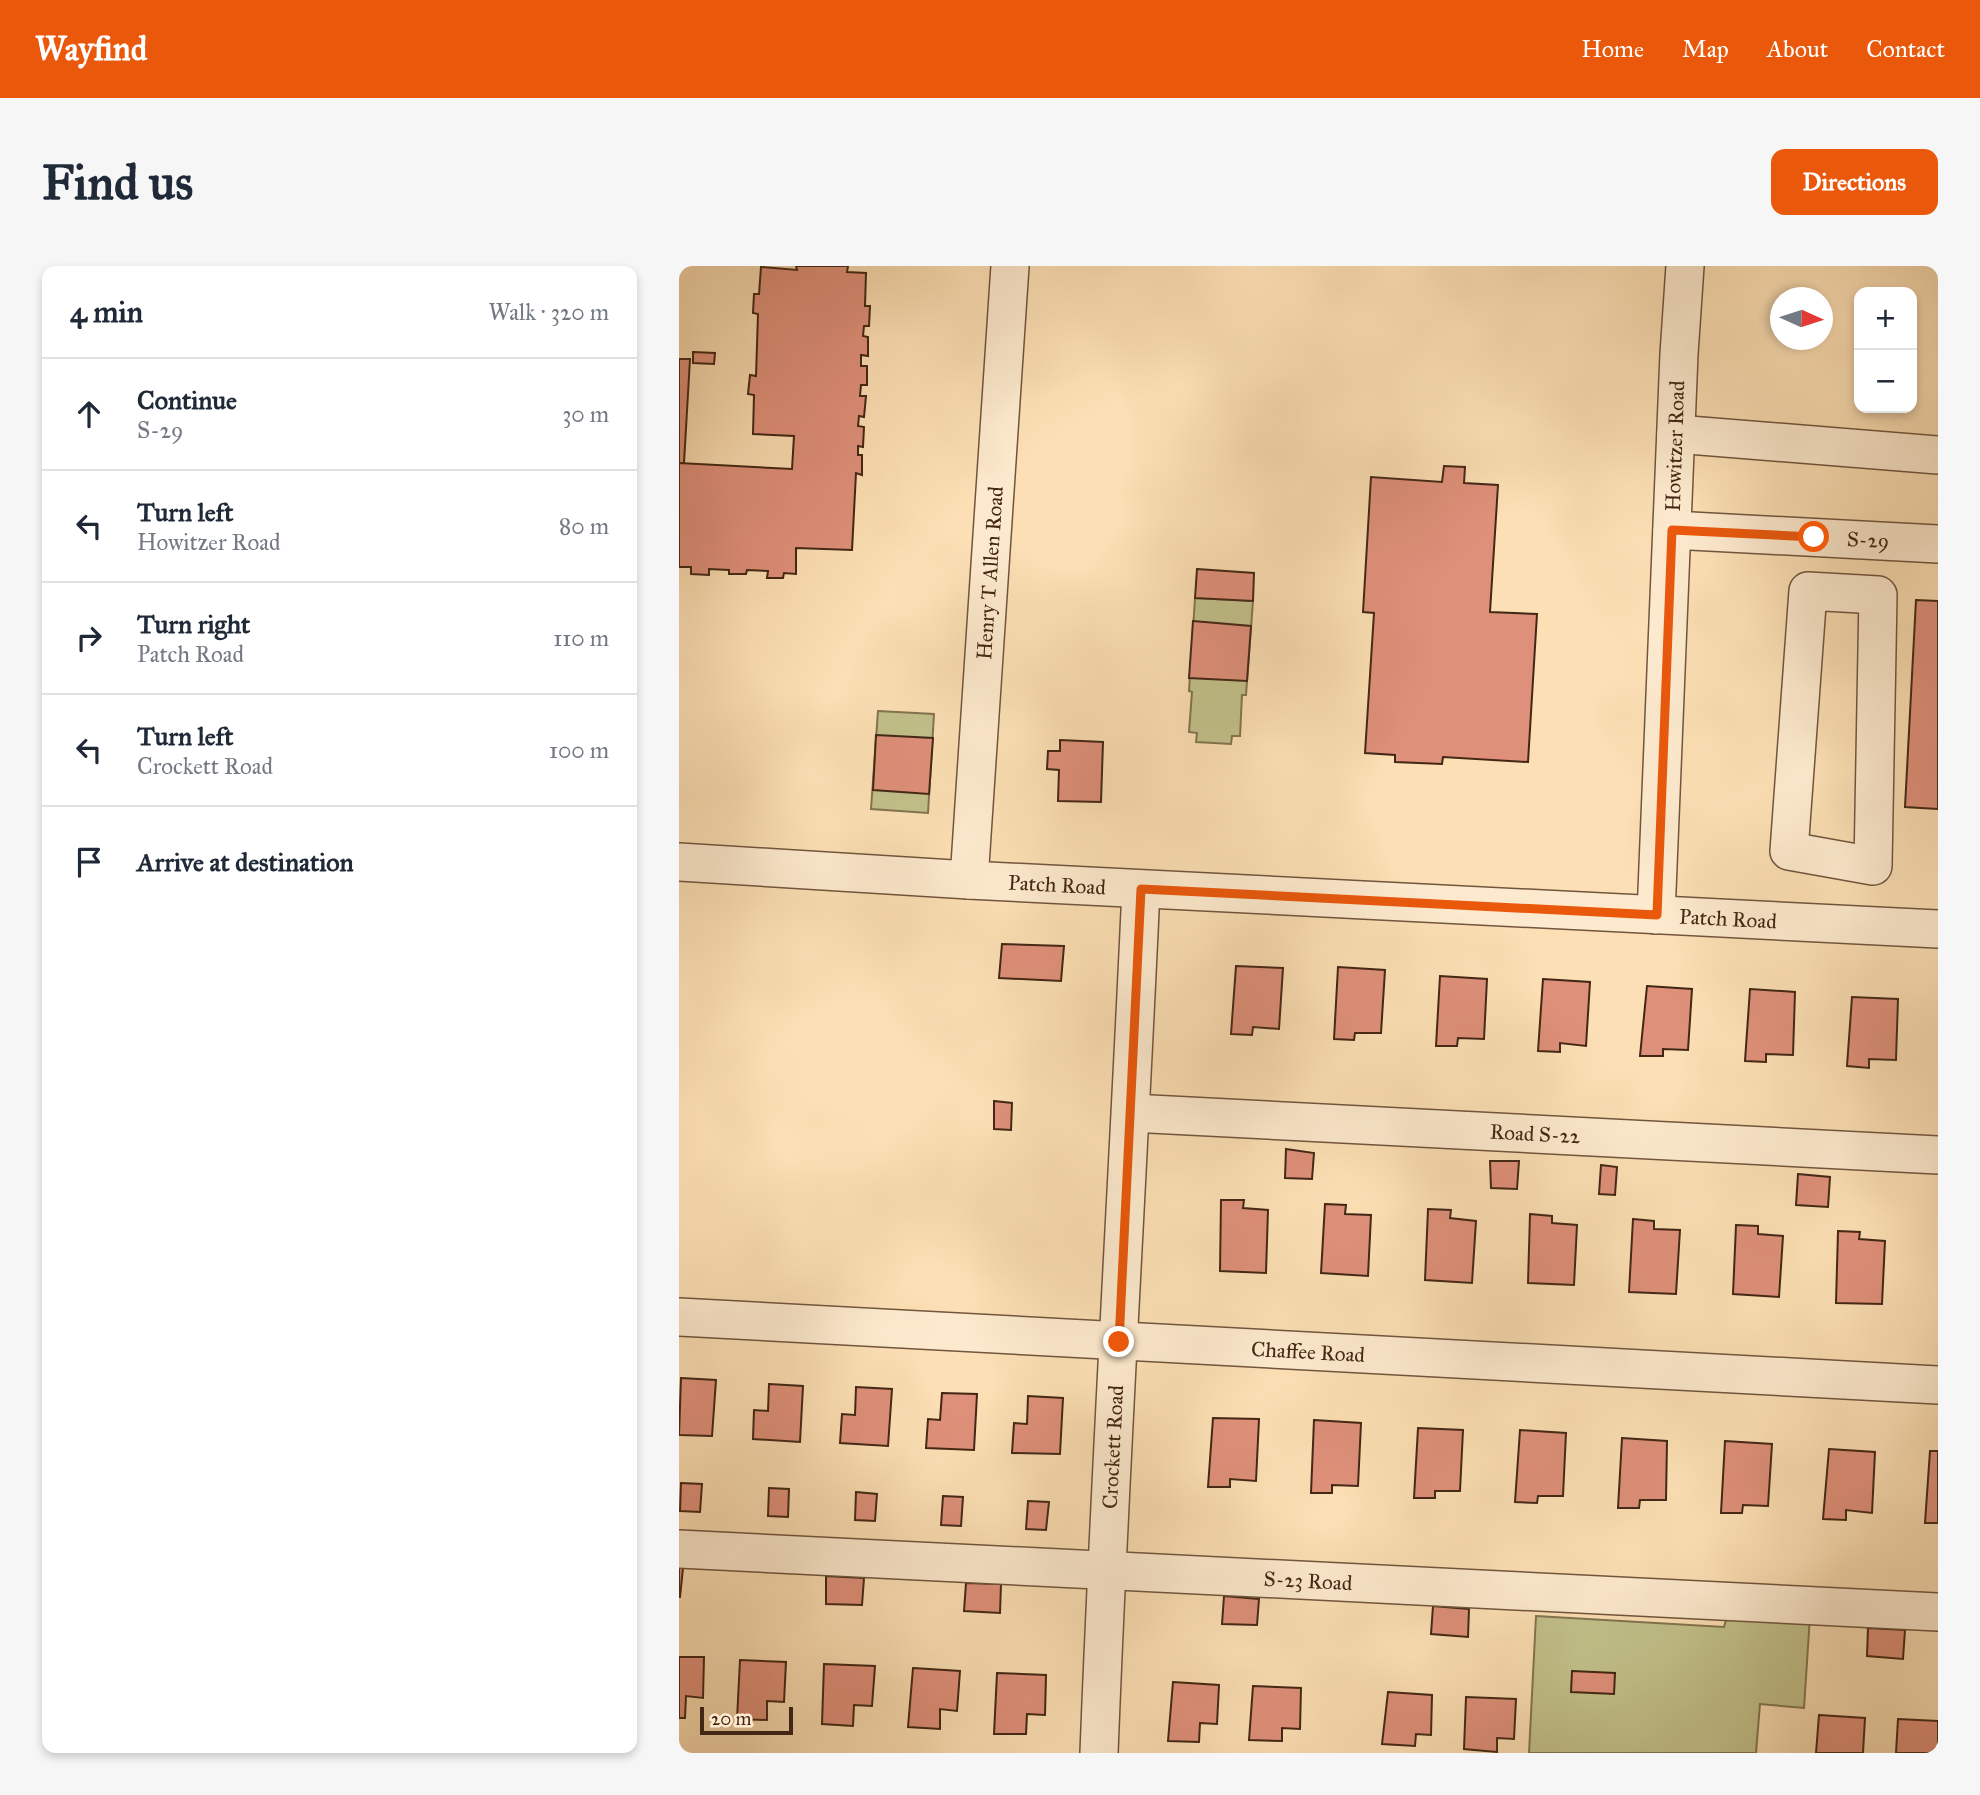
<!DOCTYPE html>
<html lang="en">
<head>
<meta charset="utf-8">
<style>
  body { margin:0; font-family:"IM FELL Great Primer",serif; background:#f6f6f7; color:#1f2937 }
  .controls { position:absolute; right:21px; top:21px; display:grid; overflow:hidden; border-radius:14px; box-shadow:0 4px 10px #0003 }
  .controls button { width:63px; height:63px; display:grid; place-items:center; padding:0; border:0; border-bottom:2px solid #e0e1e3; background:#fff; color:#1f2937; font:35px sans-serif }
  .compass { position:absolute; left:1091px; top:21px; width:63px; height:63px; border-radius:50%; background:#fff; box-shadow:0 4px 10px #0003; rotate:93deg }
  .scale { position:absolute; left:21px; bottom:18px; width:93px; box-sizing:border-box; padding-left:7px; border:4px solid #432715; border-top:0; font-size:19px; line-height:24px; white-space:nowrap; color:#432715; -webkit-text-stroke:5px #fdeace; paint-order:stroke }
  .stop { position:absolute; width:21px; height:21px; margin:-16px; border:5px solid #ea580c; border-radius:50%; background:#fff }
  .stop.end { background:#ea580c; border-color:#fff; box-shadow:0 2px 7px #0008 }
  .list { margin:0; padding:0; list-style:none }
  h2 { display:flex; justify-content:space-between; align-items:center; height:91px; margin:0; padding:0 28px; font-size:30px }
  h2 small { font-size:23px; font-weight:400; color:#747a83 }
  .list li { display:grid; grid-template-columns:46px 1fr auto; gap:21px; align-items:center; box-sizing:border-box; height:112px; padding:0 28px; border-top:2px solid #e0e1e3 }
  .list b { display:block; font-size:26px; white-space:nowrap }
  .list p { margin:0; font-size:23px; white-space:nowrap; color:#747a83 }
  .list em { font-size:23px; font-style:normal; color:#747a83 }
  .icon { flex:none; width:38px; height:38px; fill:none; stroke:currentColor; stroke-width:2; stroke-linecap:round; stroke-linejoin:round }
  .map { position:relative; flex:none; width:1259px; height:1487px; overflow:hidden; border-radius:14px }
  header { display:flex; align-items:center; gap:42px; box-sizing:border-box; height:98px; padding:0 35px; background:#ea580c; color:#fff }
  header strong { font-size:33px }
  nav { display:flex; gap:38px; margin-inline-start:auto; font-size:24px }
  .intro { display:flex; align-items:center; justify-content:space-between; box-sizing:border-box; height:168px; padding:0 42px }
  h1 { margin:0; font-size:49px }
  .button { padding:18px 32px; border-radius:14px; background:#ea580c; color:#fff; font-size:24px; font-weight:700 }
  main { display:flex; gap:42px; padding:0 42px }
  aside { flex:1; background:#fff; border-radius:14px; box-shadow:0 4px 10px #0003 }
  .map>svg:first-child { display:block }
  .green { fill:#c2c18b; stroke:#827450; stroke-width:2 }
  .building { fill:#df907a; stroke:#432715; stroke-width:2 }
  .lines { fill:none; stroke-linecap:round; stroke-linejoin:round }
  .minor-casing { stroke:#71553d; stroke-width:40 }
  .minor { stroke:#fdeace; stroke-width:37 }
  .route { stroke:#ea580c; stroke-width:9 }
  .labels { text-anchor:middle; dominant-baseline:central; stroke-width:7; stroke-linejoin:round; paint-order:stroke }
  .street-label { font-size:21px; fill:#432715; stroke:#fdeace }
</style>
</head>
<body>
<header>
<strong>Wayfind</strong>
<nav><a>Home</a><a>Map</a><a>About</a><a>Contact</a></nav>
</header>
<div class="intro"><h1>Find us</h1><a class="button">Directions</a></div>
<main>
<aside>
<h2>4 min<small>Walk · 320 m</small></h2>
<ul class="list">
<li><svg class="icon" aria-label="ahead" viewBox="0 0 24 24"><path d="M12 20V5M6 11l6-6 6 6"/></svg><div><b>Continue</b><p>S-29</p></div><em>30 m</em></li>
<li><svg class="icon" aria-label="left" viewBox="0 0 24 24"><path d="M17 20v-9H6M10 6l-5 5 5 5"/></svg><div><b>Turn left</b><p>Howitzer Road</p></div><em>80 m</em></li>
<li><svg class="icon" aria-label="right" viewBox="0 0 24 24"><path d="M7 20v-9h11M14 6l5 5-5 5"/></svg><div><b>Turn right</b><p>Patch Road</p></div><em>110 m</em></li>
<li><svg class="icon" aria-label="left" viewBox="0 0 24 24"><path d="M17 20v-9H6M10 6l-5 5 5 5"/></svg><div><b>Turn left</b><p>Crockett Road</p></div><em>100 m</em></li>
<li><svg class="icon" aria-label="arrive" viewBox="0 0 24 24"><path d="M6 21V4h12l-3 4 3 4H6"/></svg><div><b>Arrive at destination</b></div></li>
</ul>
</aside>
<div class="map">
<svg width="1259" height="1487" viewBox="0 0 1259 1487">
  <rect width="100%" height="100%" fill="#fcdfb4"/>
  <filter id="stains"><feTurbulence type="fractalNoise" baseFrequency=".00286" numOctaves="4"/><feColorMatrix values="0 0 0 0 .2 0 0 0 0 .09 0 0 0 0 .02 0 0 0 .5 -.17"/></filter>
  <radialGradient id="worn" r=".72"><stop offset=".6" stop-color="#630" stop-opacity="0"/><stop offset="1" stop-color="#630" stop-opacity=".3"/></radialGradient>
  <g class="green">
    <polygon points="516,332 574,335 567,429 563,429 561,470 553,470 552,478 517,476 518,467 510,466 513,426 510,425"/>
    <polygon points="199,445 255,448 249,547 192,543"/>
    <polygon points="857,1350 1045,1361 1047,1354 1131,1350 1125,1442 1081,1438 1077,1487 850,1487"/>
  </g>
  <g class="building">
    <polygon points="117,0 169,0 168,6 187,7 186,40 191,40 190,60 185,60 184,70 189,71 189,90 182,89 182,100 188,100 188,119 182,119 181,130 187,130 185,151 180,150 179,160 185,161 184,181 179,180 179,189 183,189 183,209 177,207 173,284 117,282 117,308 105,307 104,312 88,312 89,305 68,304 67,308 50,308 50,304 30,303 30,309 12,308 12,301 0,301 0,197 113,203 115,170 74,168 75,129 69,128 71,109 77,110 79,48 74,47 75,28 80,28 82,1 118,4"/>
    <polygon points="14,86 36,87 35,98 14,97"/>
    <polygon points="0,93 11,93 5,197 0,197"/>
    <polygon points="765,200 786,201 785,217 819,219 811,346 858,348 849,496 764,491 763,498 716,496 716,489 686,487 695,347 684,346 692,211 763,216"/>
    <polygon points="518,303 575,307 574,335 516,332"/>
    <polygon points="1237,334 1259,335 1259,543 1226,541"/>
    <polygon points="514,355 572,360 568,415 510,412"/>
    <polygon points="197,469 254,472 250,528 194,524"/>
    <polygon points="381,474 424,476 422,536 379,535 380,504 368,503 369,485 381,485"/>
    <polygon points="323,678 385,680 382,715 320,712"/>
    <polygon points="557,700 604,702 600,763 574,761 573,769 552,768"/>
    <polygon points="659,701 706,704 702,767 676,767 675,774 655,773"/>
    <polygon points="761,710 808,713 805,773 779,772 778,780 757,780"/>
    <polygon points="864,713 911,716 907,780 881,777 881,786 859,785"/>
    <polygon points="968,720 1013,723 1009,784 984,783 984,790 961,790"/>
    <polygon points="1071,723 1116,726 1114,789 1087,788 1087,796 1066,795"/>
    <polygon points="1173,731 1219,733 1217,794 1190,793 1190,802 1168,800"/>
    <polygon points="315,835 333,837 332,864 315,863"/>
    <polygon points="607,883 635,887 633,913 606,912"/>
    <polygon points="811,895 840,895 838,923 812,922"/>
    <polygon points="922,899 938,901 936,929 920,928"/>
    <polygon points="1119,908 1151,911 1149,941 1117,939"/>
    <polygon points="542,934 565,934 564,942 589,944 587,1007 541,1005"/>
    <polygon points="646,938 667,939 666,948 692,949 689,1010 642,1007"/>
    <polygon points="749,943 772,944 771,952 797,955 793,1017 746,1014"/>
    <polygon points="851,948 873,950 873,957 898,959 895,1019 849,1017"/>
    <polygon points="954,953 975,955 975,963 1001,964 997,1028 950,1026"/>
    <polygon points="1057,959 1079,960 1079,968 1104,970 1100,1031 1054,1028"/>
    <polygon points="1159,965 1181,966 1180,973 1206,975 1203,1038 1157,1037"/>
    <polygon points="2,1112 37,1114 33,1170 0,1169"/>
    <polygon points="90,1118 124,1120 121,1176 74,1173 75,1144 89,1145"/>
    <polygon points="177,1121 213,1123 209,1180 161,1177 163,1148 176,1149"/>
    <polygon points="263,1127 298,1128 295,1184 247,1182 249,1153 261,1154"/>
    <polygon points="349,1130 384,1132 381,1188 333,1187 335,1157 348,1158"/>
    <polygon points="534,1152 580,1153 577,1215 551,1213 551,1221 529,1221"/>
    <polygon points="635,1154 682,1157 679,1220 653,1219 653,1227 632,1227"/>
    <polygon points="739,1162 784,1164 781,1225 756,1225 756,1232 735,1232"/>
    <polygon points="841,1164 887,1167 884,1230 859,1230 858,1237 836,1236"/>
    <polygon points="943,1172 988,1175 987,1234 961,1234 960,1242 939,1242"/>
    <polygon points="1046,1175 1093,1178 1089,1240 1064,1239 1063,1247 1042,1247"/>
    <polygon points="1150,1183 1196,1186 1193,1247 1167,1244 1167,1254 1144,1253"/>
    <polygon points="1251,1185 1259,1185 1259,1257 1246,1257"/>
    <polygon points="2,1217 23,1218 21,1246 1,1245"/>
    <polygon points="90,1222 110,1223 109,1251 89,1250"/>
    <polygon points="177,1226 198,1228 196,1255 176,1254"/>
    <polygon points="264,1230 284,1231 282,1260 262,1259"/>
    <polygon points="349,1235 370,1236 367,1264 347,1263"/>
    <polygon points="0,1302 4,1302 1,1331 0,1331"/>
    <polygon points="147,1310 185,1312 183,1339 147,1338"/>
    <polygon points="287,1317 322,1318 321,1347 285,1345"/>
    <polygon points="545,1330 580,1333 578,1359 543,1358"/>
    <polygon points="754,1340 790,1343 789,1371 752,1368"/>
    <polygon points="1189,1362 1226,1364 1224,1393 1188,1390"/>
    <polygon points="0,1391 25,1391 24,1432 7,1430 6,1452 0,1452"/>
    <polygon points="61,1394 107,1396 105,1436 88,1435 88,1454 58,1453"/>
    <polygon points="145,1398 196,1400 193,1440 175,1439 174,1460 143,1458"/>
    <polygon points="234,1402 281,1405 278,1445 261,1443 261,1463 229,1461"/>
    <polygon points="893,1405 936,1407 935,1428 892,1426"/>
    <polygon points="318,1407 367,1409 366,1449 348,1448 347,1468 315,1468"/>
    <polygon points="494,1416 540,1419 538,1458 521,1457 520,1476 489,1475"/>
    <polygon points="574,1420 622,1422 621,1463 603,1462 603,1475 570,1474"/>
    <polygon points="709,1426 753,1429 752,1469 737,1468 736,1480 703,1478"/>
    <polygon points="787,1431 837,1433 835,1473 818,1472 818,1486 785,1483"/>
    <polygon points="1140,1449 1186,1452 1184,1487 1137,1487"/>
    <polygon points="1219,1453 1259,1455 1259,1487 1217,1487"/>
  </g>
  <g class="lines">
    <g class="minor-casing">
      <g id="minor">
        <polyline points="997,168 1259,189"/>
        <polyline points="993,264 1259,278"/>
        <polygon points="1129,325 1199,329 1194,600 1110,585"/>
        <polyline points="0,596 290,614 1259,663"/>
        <polyline points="290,614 331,0"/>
        <polyline points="977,649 1000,88 1006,0"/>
        <polyline points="452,847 1259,889"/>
        <polyline points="0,1051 1259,1119"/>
        <polyline points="0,1283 1259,1346"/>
        <path d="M420 1487C431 1199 449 911 462 623"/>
      </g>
    </g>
    <use href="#minor" class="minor"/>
  </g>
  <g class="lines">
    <polyline class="route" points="440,1076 462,623 978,649 993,264 1135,271"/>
  </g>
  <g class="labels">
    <g class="street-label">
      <text transform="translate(996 180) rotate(-88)">Howitzer Road</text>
      <text transform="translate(1189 274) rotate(3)">S-29</text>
      <text transform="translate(311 307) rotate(-86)">Henry T Allen Road</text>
      <text transform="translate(378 619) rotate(3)">Patch Road</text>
      <text transform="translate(1049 653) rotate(3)">Patch Road</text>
      <text transform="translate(856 868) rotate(3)">Road S-22</text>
      <text transform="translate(629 1086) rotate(3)">Chaffee Road</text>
      <text transform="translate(434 1181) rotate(-87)">Crockett Road</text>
      <text transform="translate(629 1315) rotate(3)">S-23 Road</text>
    </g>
  </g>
  <rect width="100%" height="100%" filter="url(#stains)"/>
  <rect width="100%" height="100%" fill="url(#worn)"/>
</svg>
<div class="controls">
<button>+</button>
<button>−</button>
</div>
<svg class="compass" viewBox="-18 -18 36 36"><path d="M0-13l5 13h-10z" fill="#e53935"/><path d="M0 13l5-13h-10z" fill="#747a83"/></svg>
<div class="scale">20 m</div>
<div class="stop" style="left:1135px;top:271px"></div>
<div class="stop end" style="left:440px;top:1076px"></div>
</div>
</main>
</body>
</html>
